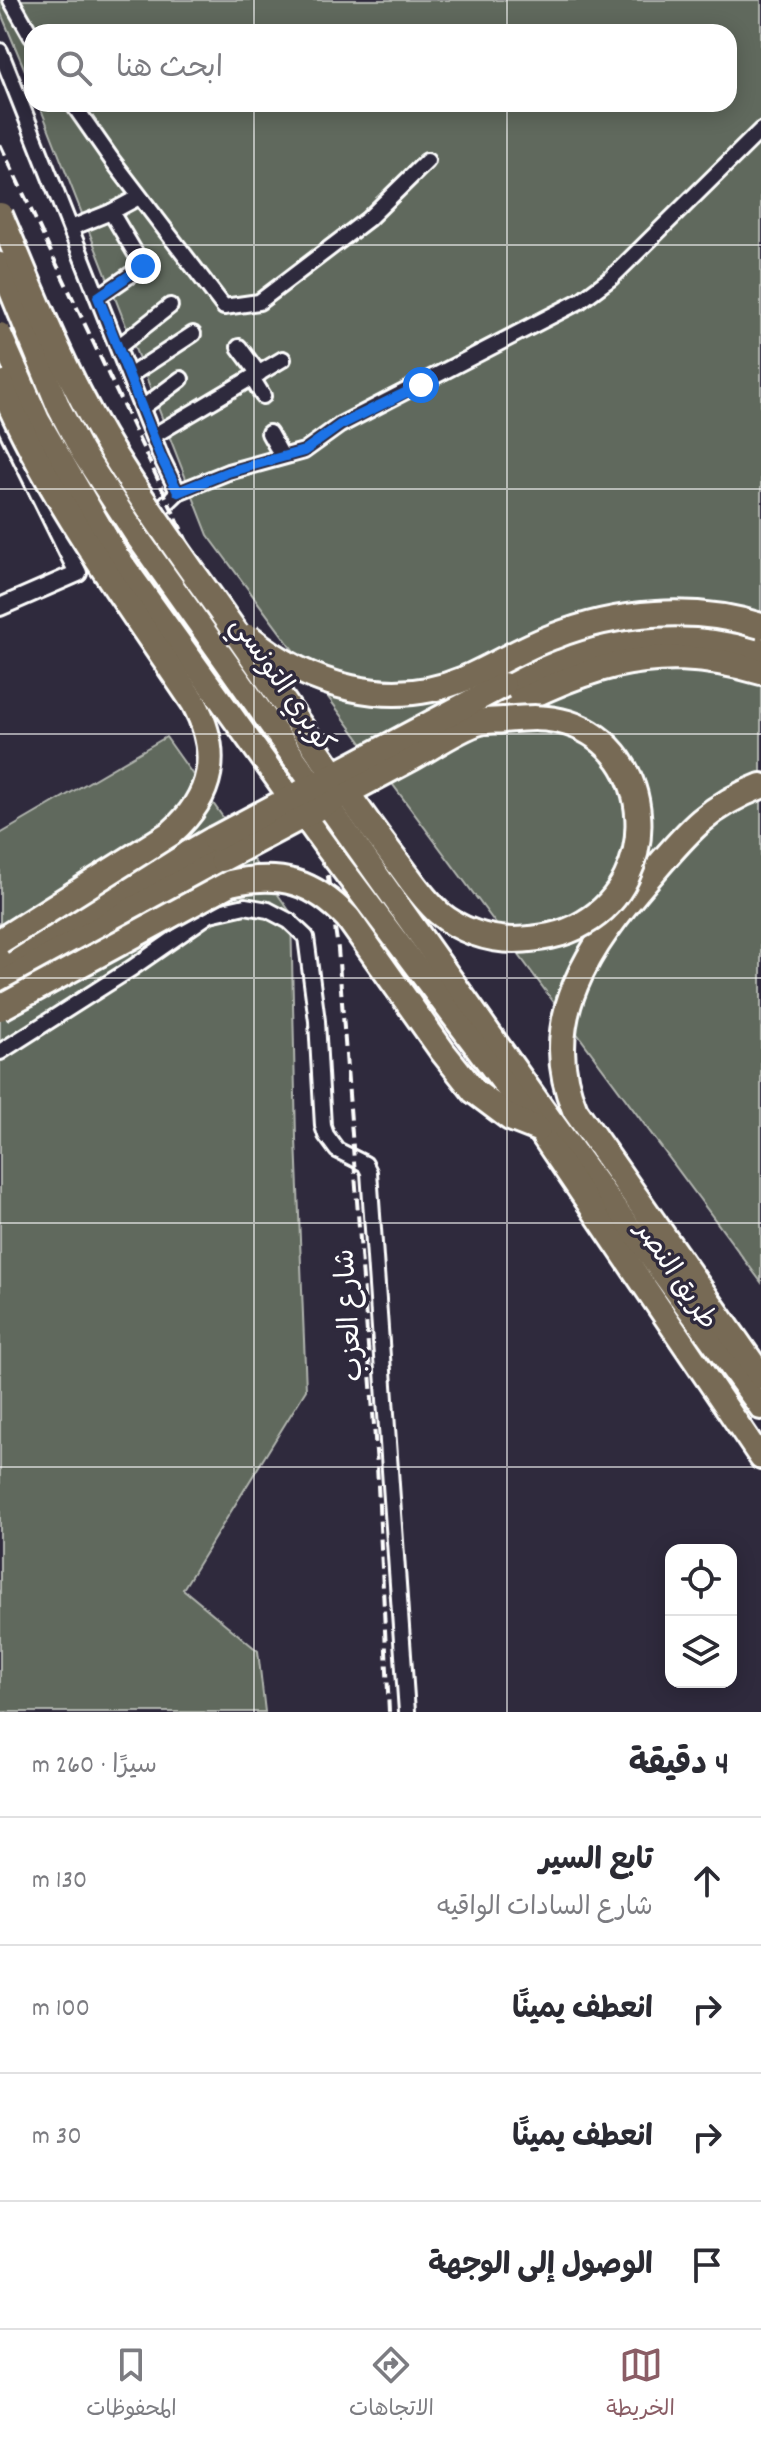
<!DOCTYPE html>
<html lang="ar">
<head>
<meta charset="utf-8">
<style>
  body { margin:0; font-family:Dekko,"Playpen Sans Arabic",sans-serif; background:#f7f7f7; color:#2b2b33; direction:rtl }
  .controls { position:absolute; right:24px; bottom:24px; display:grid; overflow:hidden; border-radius:16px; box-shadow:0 4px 20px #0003 }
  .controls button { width:72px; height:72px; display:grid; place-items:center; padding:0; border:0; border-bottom:2px solid #e1e1e2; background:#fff; color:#2b2b33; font:40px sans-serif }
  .stop { position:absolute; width:24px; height:24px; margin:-18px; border:6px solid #1a73e8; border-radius:50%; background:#fff }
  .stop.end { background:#1a73e8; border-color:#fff; box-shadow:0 2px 8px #0008 }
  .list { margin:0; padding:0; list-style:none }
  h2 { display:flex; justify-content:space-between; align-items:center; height:104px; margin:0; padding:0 32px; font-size:34px }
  h2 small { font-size:26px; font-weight:400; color:#7c7c81 }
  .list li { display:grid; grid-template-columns:52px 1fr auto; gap:24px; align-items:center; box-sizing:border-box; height:128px; padding:0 32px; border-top:2px solid #e1e1e2 }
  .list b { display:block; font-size:30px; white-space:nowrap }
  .list p { margin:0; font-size:26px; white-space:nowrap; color:#7c7c81 }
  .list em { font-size:26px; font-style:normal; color:#7c7c81 }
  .icon { flex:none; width:44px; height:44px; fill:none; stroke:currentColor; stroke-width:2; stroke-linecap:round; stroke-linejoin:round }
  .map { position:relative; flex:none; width:761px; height:1712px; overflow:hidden; direction:ltr }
  .search { position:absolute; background:#fff; box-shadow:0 4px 20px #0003; left:24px; right:24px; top:24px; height:88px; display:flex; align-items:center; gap:20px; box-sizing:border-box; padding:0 28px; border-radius:24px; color:#7c7c81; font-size:30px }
  .sheet { height:616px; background:#fff }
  nav { display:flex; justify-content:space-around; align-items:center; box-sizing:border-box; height:112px; border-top:2px solid #e1e1e2; background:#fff; font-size:22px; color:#7c7c81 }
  nav a { display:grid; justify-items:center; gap:4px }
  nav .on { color:#8a5d65 }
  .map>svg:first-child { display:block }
  .green { fill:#60695d; stroke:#b0b4ae; stroke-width:2 }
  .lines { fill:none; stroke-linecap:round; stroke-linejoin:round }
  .minor-casing { stroke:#fff; stroke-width:20 }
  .tertiary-casing { stroke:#fff; stroke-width:22 }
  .trunk-casing { stroke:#fff; stroke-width:28 }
  .motorway-casing { stroke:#fff; stroke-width:30 }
  .minor { stroke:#2f2a3d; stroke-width:14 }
  .tertiary { stroke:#2f2a3d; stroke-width:16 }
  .trunk { stroke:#776a54; stroke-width:22 }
  .motorway { stroke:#776a54; stroke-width:24 }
  .rail { stroke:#fff; stroke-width:4; stroke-dasharray:12 6; stroke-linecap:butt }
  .trunk-bridge-casing { stroke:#fff; stroke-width:28; stroke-linecap:butt }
  .motorway-bridge-casing { stroke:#fff; stroke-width:30; stroke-linecap:butt }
  .trunk-bridge { stroke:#776a54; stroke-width:22 }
  .motorway-bridge { stroke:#776a54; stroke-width:24 }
  .route { stroke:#1a73e8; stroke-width:10 }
  .grid { fill:none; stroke:#fff; stroke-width:2; stroke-opacity:0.55 }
  .labels { text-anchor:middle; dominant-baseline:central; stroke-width:7; stroke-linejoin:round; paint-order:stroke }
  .street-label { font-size:28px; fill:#fff; stroke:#2f2a3d }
</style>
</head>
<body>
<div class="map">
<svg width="761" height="1712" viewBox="0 0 761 1712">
  <rect width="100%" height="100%" fill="#2f2a3d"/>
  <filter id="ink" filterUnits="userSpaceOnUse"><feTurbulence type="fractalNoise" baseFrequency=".0125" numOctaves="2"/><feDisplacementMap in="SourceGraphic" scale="16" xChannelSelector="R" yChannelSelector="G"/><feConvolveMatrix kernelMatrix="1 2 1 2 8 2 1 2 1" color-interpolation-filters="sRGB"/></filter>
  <g filter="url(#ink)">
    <g class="green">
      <polygon points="0,0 761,0 761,1282 208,535 39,104 729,104 729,32 32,32 32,87 0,11"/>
      <polygon points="166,737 291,913 296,1139 306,1390 183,1589 258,1651 265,1712 0,1712 0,834"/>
    </g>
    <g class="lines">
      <g class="minor-casing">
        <g id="minor">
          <polyline points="11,0 32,37"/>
          <polyline points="0,51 161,457 178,492"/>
          <polyline points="73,104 112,160 224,307 259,302 368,219 427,161"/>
          <polyline points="71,228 111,212 139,197"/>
          <polyline points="98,297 143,266 111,212"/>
          <polyline points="118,347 170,306"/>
          <polyline points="239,347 259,374"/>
          <polyline points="129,376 193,334"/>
          <polyline points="252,378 263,396"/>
          <polyline points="142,408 181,379"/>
          <polyline points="269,433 282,456"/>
          <polyline points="153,436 283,359"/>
          <polyline points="107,551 146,523 178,492 228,472 304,451 340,425 580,301 611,278 761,130"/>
          <polyline points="0,1052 132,968 210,914 245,906 268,910 289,921 306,937 317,1021 323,1126 326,1135 337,1150 365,1164 369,1172 407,1712"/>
        </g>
      </g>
      <g class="tertiary-casing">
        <polyline id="tertiary" points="0,414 78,573 0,607"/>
      </g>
      <g class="trunk-casing">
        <g id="trunk">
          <polyline points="551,1120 761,1408"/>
          <polyline points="538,1129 761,1458"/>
        </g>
      </g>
      <g class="motorway-casing">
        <g id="motorway">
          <path d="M503 685C589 642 665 623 761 650"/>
          <path d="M478 722C578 671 647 638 761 672"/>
          <path d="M761 786C706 807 685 835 648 878 591 944 536 1020 575 1110L761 1376"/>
          <polyline points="0,962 214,839"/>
          <polyline points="0,985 222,859"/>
        </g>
      </g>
      <use href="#minor" class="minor"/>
      <use href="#tertiary" class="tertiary"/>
      <use href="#trunk" class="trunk"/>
      <use href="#motorway" class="motorway"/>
      <polyline class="rail" points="0,144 192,552 307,725 338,949 377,1465 389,1712"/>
      <g class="trunk-bridge-casing">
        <g id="trunk-bridge">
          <polyline points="0,264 59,408 82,452 136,535 551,1120"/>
          <polyline points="0,334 38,420 117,556 326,847 538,1129"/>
        </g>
      </g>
      <g class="motorway-bridge-casing">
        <g id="motorway-bridge">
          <path d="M0 215C26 275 49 336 79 393 112 458 155 518 197 578 232 626 265 675 299 724 332 771 363 818 398 863 411 880 423 899 439 913 459 930 488 940 514 940 538 939 563 936 584 923 661 879 657 751 568 723 546 716 526 718 504 720 496 721 487 720 480 722 460 727 427 750 408 760 346 793 284 826 222 859"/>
          <path d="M0 383C49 498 125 600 194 703 221 753 213 796 171 833L0 941"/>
          <path d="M249 637C308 686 390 710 464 679 494 666 522 648 552 637 617 611 694 605 761 626"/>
          <polyline points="214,839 503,685"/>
          <path d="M0 1008 230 883C280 872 313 881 348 918L443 1052 474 1091 510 1118 538 1129"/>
        </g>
      </g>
      <use href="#trunk-bridge" class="trunk-bridge"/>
      <use href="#motorway-bridge" class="motorway-bridge"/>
    </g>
  </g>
  <g class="lines" filter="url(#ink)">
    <polyline class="route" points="143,266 98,297 161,457 178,492 228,472 304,451 340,425 421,385"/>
  </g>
  <path class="grid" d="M254 0V32M507 0V32M254 104V1712M507 104V1712M0 245H761M0 489H761M0 734H761M0 978H761M0 1223H761M0 1467H761"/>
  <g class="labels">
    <g class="street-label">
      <text transform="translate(280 686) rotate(55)">كوبري التونسي</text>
      <text transform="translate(674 1277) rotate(56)">طريق النصر</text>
      <text transform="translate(352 1315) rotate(-94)">شارع العزب</text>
    </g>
  </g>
</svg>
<div class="controls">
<button><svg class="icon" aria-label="locate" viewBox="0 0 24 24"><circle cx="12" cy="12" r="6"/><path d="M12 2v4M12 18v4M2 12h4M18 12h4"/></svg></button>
<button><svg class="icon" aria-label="layers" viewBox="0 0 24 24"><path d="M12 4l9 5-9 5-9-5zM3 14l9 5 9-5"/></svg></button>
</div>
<div class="stop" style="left:421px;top:385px"></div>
<div class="stop end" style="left:143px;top:266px"></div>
<div class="search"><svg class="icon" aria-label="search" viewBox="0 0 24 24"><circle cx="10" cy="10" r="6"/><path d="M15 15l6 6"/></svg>ابحث هنا</div>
</div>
<section class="sheet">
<h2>4 دقيقة<small>سيرًا · 260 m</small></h2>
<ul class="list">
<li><svg class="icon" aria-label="ahead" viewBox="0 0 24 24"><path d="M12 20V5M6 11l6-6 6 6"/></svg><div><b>تابع السير</b><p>شارع السادات الواقيه</p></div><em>130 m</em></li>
<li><svg class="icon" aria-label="right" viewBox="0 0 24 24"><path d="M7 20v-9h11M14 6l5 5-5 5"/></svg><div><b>انعطف يمينًا</b></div><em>100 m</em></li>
<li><svg class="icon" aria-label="right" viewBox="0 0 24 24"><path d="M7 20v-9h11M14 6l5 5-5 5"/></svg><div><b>انعطف يمينًا</b></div><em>30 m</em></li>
<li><svg class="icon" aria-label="arrive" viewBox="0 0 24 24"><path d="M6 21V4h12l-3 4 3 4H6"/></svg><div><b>الوصول إلى الوجهة</b></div></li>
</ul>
</section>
<nav>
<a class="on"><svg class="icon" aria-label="map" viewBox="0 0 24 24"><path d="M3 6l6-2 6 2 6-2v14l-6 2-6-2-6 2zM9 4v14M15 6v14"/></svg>الخريطة</a>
<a><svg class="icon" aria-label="directions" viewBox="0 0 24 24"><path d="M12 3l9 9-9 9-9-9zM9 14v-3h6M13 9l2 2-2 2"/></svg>الاتجاهات</a>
<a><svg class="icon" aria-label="saved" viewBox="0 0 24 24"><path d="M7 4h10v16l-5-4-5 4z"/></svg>المحفوظات</a>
</nav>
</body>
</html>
